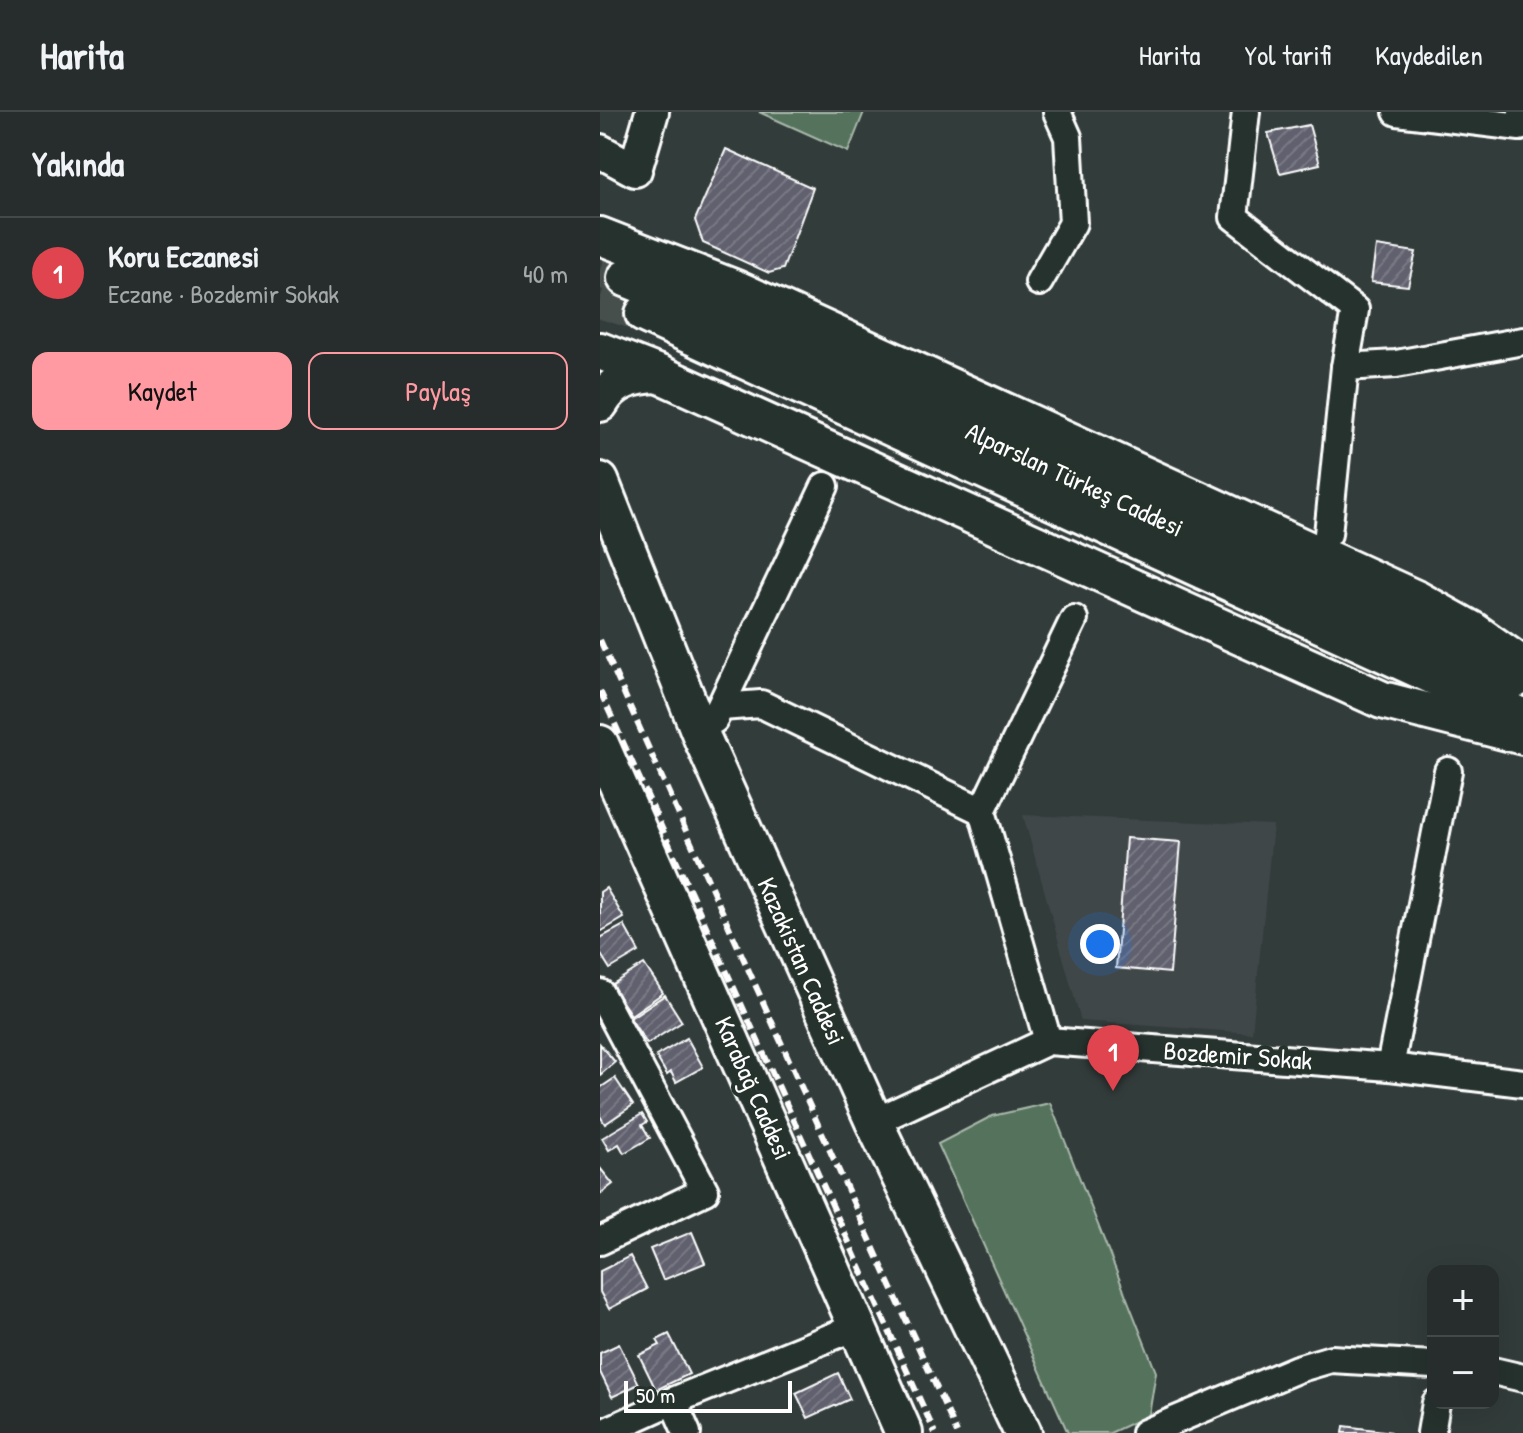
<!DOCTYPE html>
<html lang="tr">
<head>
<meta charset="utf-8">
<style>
  body { margin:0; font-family:"Patrick Hand",sans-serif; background:#323938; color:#f1f3f6 }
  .controls { position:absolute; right:24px; bottom:24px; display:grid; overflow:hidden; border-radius:16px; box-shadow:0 8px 32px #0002 }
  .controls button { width:72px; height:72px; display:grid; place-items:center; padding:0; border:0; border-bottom:2px solid #424948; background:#262d2c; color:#f1f3f6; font:40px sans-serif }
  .scale { position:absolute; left:24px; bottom:20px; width:168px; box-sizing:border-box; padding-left:8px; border:4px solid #fff; border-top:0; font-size:22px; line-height:28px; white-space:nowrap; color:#fff; -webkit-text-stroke:6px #26332d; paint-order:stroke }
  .you { position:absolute; left:500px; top:832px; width:28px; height:28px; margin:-20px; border:6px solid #fff; border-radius:50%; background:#1a73e8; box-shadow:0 0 0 12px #1a73e833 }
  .badge { display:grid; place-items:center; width:52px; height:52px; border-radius:50%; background:#ff9aa2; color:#fff; font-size:26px; font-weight:700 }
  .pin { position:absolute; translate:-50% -66px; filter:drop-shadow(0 2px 4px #0008) }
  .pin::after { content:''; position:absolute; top:42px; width:28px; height:24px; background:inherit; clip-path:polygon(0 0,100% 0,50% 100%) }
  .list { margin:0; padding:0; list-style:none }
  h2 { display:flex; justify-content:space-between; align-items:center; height:104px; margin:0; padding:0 32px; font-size:34px }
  h2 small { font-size:26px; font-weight:400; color:#a4a8a9 }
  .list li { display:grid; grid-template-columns:52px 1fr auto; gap:24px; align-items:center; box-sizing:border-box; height:112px; padding:0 32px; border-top:2px solid #424948 }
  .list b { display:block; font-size:30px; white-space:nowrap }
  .list p { margin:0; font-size:26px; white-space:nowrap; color:#a4a8a9 }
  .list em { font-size:26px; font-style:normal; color:#a4a8a9 }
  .actions { display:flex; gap:16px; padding:24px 32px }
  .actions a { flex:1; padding:18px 0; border:2px solid #ff9aa2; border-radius:16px; text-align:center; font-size:28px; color:#ff9aa2 }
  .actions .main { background:#ff9aa2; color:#111 }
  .map { position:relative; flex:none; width:923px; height:1321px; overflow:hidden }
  header { display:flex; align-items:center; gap:48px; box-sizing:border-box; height:112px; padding:0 40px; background:#262d2c; border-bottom:2px solid #424948 }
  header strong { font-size:38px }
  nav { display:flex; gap:44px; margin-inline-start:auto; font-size:28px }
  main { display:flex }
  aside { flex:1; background:#262d2c }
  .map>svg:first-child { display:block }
  .built { fill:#40474a }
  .park { fill:#55735b; stroke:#aab9ad; stroke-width:2 }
  .building { fill:url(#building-hatch); stroke:#fff; stroke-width:2 }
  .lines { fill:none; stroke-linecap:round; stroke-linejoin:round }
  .secondary-tunnel { stroke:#46504e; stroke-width:36; stroke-dasharray:36 18; stroke-linecap:butt }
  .minor-casing { stroke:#fff; stroke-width:32 }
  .tertiary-casing { stroke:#fff; stroke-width:38 }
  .secondary-casing { stroke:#fff; stroke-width:42 }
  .minor { stroke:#26332d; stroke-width:26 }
  .tertiary { stroke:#26332d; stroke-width:32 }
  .secondary { stroke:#26332d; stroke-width:36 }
  .rail { stroke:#fff; stroke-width:6; stroke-dasharray:12 6; stroke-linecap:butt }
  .labels { text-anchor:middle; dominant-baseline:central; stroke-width:8; stroke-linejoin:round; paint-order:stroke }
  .street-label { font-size:26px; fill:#fff; stroke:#26332d }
</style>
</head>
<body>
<header>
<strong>Harita</strong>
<nav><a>Harita</a><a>Yol tarifi</a><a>Kaydedilen</a></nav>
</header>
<main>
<aside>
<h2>Yakında<small></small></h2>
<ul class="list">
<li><span class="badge" style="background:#e0444e">1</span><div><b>Koru Eczanesi</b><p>Eczane · Bozdemir Sokak</p></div><em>40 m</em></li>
</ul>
<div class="actions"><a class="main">Kaydet</a><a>Paylaş</a></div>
</aside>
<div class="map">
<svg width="923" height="1321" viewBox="0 0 923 1321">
  <defs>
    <pattern id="building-hatch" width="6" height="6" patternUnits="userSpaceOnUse" patternTransform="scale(2)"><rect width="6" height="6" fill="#60616e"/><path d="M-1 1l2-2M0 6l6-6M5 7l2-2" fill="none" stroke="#787984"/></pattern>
  </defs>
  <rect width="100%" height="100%" fill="#323c3a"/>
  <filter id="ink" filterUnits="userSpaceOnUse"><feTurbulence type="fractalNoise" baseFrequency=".0125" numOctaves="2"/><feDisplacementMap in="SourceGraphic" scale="16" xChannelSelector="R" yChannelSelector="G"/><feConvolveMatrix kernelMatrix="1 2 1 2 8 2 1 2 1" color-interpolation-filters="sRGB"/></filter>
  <g filter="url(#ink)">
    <polygon class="built" points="423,703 673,713 652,921 481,909"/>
    <g class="park">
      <polygon points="159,0 264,0 248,40"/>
      <polygon points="450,991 556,1260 549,1303 510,1321 468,1321 338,1032 392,1004"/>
    </g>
    <g class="building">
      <polygon points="709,13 720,52 680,61 668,21"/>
      <polygon points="126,37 213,76 183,157 169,161 103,131 95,108"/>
      <polygon points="776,134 816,140 808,174 771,170"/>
      <polygon points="526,726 581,730 570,861 516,856"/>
      <polygon points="6,776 24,806 0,820 0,780"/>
      <polygon points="24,813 39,840 10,857 0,841 0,826"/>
      <polygon points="44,852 63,881 31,903 11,873"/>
      <polygon points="65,883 82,910 47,932 30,906"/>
      <polygon points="87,926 103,955 76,970 71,960 67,963 56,944"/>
      <polygon points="0,932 15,950 0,963"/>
      <polygon points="15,966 33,993 5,1012 0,1004 0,976"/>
      <polygon points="42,1002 47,1010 42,1013 50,1026 24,1041 19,1032 9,1038 2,1026"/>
      <polygon points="0,1056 13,1072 0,1082"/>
      <polygon points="92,1120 105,1151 63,1168 50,1137"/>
      <polygon points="30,1144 47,1177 9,1197 0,1180 0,1159"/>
      <polygon points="69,1222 89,1262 56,1278 39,1243 60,1233 57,1228"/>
      <polygon points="19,1232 39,1272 12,1285 0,1260 0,1241"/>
      <polygon points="238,1261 250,1287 208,1306 196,1281"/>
      <polygon points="744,1314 791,1320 791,1321 743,1321"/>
    </g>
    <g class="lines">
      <g class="secondary-tunnel">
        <polyline points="0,158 26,166"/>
        <polyline points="0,188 44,202"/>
      </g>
      <g class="minor-casing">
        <g id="minor">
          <polyline points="646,0 634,105 755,198 745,255"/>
          <polyline points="797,0 920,15 922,0"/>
          <polyline points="439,170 473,111 468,25 457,0"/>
          <polyline points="728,422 745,255 796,252 923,229"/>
          <polyline points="121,595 161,592 382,699"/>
          <polyline points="114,608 225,374"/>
          <polyline points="0,881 105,1079 0,1129"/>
          <polyline points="448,929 382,699 474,507"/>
          <polyline points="790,955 848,659"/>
          <polyline points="274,1010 448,929 790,955 923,971"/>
          <polyline points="893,1259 923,1266"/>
          <polyline points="73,1289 87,1321"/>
          <polyline points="2,1321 73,1289 256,1215"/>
          <polyline points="545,1321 697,1257 731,1247 833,1253"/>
          <polyline points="831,1321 836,1291"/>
        </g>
      </g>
      <g class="tertiary-casing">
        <polyline id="tertiary" points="0,39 35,58 52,0"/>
      </g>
      <g class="secondary-casing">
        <g id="secondary">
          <polyline points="0,124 136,177 818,488 872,518 923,554"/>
          <polyline points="26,166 100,196 914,568"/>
          <polyline points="44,202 923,605"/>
          <polyline points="0,239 59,262 782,588 923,624"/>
          <path d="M0 291C13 268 34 263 59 262"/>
          <polyline points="0,369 103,628 274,1010 423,1321"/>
          <polyline points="0,632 304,1321"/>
        </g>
      </g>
      <use href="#minor" class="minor"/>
      <use href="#tertiary" class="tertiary"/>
      <use href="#secondary" class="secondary"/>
      <g class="rail">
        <polyline points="0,528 357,1321"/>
        <polyline points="0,579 335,1321"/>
      </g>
    </g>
  </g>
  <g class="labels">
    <g class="street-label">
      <text transform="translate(475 367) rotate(25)">Alparslan Türkeş Caddesi</text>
      <text transform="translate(202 849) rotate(66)">Kazakistan Caddesi</text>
      <text transform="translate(638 943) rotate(4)">Bozdemir Sokak</text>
      <text transform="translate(154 976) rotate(66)">Karabağ Caddesi</text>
    </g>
  </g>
</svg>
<div class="controls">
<button>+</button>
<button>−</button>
</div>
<div class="scale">50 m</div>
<div class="you"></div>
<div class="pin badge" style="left:513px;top:979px;background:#e0444e">1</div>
</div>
</main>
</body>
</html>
